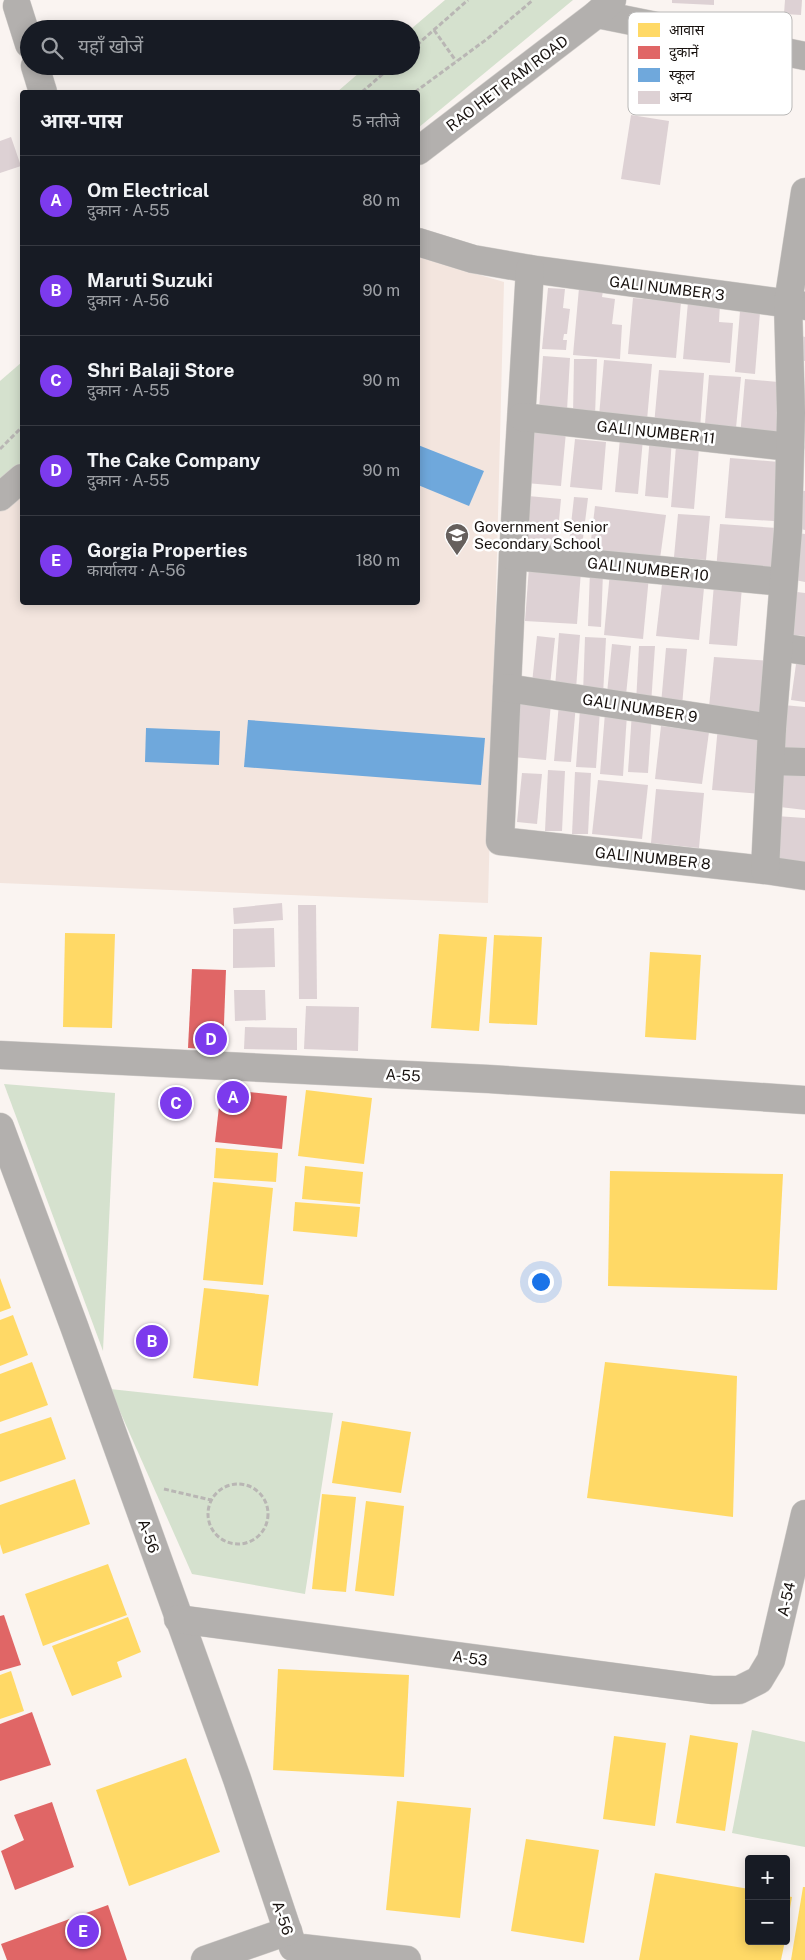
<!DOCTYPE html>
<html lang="hi">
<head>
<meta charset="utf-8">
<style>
  body { margin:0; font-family:"Public Sans","Noto Sans Devanagari",sans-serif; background:#242831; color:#f1f3f6 }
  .controls { position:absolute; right:15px; bottom:15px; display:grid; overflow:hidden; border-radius:5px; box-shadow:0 2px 12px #0003 }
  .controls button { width:45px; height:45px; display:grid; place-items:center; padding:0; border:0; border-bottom:1px solid #363941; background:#171b24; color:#f1f3f6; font:25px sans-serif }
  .you { position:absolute; left:540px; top:1281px; width:18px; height:18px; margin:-12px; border:4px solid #fff; border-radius:50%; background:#1a73e8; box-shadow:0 0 0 8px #1a73e833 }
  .badge { display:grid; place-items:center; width:32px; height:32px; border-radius:50%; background:#7c3aed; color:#fff; font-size:16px; font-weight:700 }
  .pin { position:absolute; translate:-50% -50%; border:2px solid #fff; box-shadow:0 1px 5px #0006 }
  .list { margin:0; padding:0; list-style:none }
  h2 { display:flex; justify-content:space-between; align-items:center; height:65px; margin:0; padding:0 20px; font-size:21px }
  h2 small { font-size:16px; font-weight:400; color:#9ea1a6 }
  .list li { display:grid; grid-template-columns:32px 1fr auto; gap:15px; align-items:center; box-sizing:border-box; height:90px; padding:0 20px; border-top:1px solid #363941 }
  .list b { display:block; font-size:19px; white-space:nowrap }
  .list p { margin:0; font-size:16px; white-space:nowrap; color:#9ea1a6 }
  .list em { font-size:16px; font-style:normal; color:#9ea1a6 }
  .icon { flex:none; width:28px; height:28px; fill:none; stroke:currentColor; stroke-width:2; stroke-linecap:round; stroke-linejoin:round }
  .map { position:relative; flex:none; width:805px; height:1960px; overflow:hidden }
  .search { position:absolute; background:#171b24; box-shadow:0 2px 12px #0003; left:20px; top:20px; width:400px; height:55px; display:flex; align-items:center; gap:12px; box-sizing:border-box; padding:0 18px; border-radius:28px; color:#9ea1a6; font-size:19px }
  .panel { position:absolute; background:#171b24; box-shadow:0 2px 12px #0003; left:20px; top:90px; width:400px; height:515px; border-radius:5px }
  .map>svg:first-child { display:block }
  .built { fill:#f3e5de }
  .green { fill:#d5e1ce }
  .homes { fill:#ffd966 }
  .shops { fill:#e06666 }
  .schools { fill:#6fa8dc }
  .building { fill:#ddd1d4 }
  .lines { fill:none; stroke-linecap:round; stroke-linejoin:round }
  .minor-casing { stroke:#d5d1ce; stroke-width:29 }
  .path { stroke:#b9b6b4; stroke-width:3; stroke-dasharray:5 2.5; stroke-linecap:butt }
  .minor { stroke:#b3b0ae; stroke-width:28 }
  .labels { text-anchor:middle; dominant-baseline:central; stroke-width:5; stroke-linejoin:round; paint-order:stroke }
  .street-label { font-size:15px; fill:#17110e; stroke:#fff }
  .poi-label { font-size:15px; fill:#17110e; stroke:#fff; text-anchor:start }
  .key { fill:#fff; stroke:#b9b8b7; stroke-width:1 }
  .key-label { font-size:14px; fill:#17110e }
</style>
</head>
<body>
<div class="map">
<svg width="805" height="1960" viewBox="0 0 805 1960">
  <rect width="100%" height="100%" fill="#faf4f1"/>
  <polygon class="built" points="418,257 504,282 488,903 0,883 0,510 22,491 22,602 418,602"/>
  <g class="green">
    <polygon points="445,0 573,0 418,128 418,92 337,92 367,66 411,66 411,29"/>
    <polygon points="22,362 22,465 0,484 0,381"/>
    <polygon points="4,1084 115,1093 103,1351"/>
    <polygon points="110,1389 333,1413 305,1594 192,1574"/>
    <polygon points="752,1730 805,1742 805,1847 732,1833"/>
  </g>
  <g class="homes">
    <polygon points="65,933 115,934 112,1028 63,1027"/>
    <polygon points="439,934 487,937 479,1031 431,1028"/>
    <polygon points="494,935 542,937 537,1025 489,1023"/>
    <polygon points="650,952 701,955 696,1040 645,1037"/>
    <polygon points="306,1090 372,1098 364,1164 298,1156"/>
    <polygon points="216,1148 278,1153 276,1182 214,1178"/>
    <polygon points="305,1166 363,1172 360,1204 302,1199"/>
    <polygon points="610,1171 783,1174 777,1290 608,1286"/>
    <polygon points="213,1182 273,1188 263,1285 203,1280"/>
    <polygon points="295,1202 360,1207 357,1237 293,1231"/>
    <polygon points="0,1278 11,1308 0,1312"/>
    <polygon points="204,1288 269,1295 258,1386 193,1378"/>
    <polygon points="13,1315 28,1355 0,1366 0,1320"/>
    <polygon points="32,1362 48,1405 0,1422 0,1374"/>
    <polygon points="605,1362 737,1376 733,1517 587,1498"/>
    <polygon points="51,1417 66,1459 0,1482 0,1434"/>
    <polygon points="342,1421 411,1432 401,1493 332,1483"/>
    <polygon points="75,1479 90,1524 3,1554 0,1544 0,1505"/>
    <polygon points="322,1494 356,1497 346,1592 312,1589"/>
    <polygon points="366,1501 404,1506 394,1596 355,1591"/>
    <polygon points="108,1564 127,1615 43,1646 25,1594"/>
    <polygon points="128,1617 141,1652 117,1662 122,1677 72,1696 52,1646"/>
    <polygon points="278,1669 409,1675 404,1777 273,1770"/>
    <polygon points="11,1671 24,1711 0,1719 0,1675"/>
    <polygon points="690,1735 738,1743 725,1831 676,1823"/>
    <polygon points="614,1736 666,1743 655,1826 603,1819"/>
    <polygon points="186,1758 220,1852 129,1886 96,1790"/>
    <polygon points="397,1801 471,1808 460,1918 386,1910"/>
    <polygon points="526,1839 599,1850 584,1943 511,1931"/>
    <polygon points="655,1873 749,1889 749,1941 785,1941 781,1960 639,1960"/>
    <polygon points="803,1887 805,1887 805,1960 791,1960"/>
    <polygon points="786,1896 792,1897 787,1926 786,1926"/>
  </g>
  <g class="shops">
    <polygon points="192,969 226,970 223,1050 188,1048"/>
    <polygon points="221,1089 287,1096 282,1149 215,1142"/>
    <polygon points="4,1615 21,1665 0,1671 0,1616"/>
    <polygon points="32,1712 51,1765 0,1781 0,1724"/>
    <polygon points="52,1802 74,1867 15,1890 1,1851 24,1840 14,1815"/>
    <polygon points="108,1905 127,1960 7,1960 1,1944"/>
  </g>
  <g class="schools">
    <polygon points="418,445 484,471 469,506 418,485"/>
    <polygon points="248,720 485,738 481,785 244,767"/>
    <polygon points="146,728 220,731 219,765 145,762"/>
  </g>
  <g class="building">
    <polygon points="672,0 714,0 714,5 672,3"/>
    <polygon points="785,0 802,0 801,15 784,14"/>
    <polygon points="631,115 669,121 660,185 621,179"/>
    <polygon points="11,137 21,166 0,173 0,141"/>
    <polygon points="548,288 565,289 563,308 570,309 567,334 564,334 563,340 567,340 566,350 542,349"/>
    <polygon points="579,288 603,291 602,297 615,299 612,324 622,325 620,359 573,355"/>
    <polygon points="633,298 681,302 676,358 628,354"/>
    <polygon points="688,302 720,304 719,322 733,323 730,363 683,359"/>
    <polygon points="740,311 760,312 755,374 735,372"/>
    <polygon points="802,336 805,337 805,361 798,360"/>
    <polygon points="543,356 570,358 567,410 539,409"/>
    <polygon points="574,359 597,359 595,416 573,415"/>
    <polygon points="604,360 652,364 647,420 599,416"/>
    <polygon points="659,370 704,373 700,429 654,425"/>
    <polygon points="709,375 741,377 735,438 704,436"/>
    <polygon points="745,379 789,383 784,441 740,437"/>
    <polygon points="531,429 566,432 561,486 526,483"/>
    <polygon points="650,436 672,438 668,498 645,496"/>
    <polygon points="620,438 643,439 638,494 615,492"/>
    <polygon points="575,439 606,442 602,490 570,487"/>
    <polygon points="676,446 699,448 694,509 671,507"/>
    <polygon points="730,458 779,462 774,521 725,518"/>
    <polygon points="797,490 805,491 805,530 791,527"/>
    <polygon points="528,496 561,499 556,552 522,549"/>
    <polygon points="574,497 588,498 581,554 568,552"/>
    <polygon points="595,506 666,515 659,566 589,557"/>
    <polygon points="678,514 710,516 706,560 674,557"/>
    <polygon points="720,524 777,528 773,574 716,570"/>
    <polygon points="798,533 805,534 805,582 790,579"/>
    <polygon points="529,567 581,571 577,624 525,621"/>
    <polygon points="590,571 603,572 601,627 588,626"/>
    <polygon points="610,572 649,576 643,639 604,635"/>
    <polygon points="662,584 704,588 699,640 656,636"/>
    <polygon points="714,584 742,587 737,646 709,644"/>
    <polygon points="789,591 805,593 805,636 785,634"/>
    <polygon points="559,633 580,635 576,689 555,688"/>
    <polygon points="537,636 555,638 550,685 532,683"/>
    <polygon points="585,637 606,638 603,695 583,694"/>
    <polygon points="612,644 631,646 626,695 607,693"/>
    <polygon points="639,646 655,646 651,704 636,703"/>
    <polygon points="666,648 687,649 682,706 661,704"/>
    <polygon points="714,657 770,661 765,722 708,717"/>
    <polygon points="797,657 805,658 805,702 791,700"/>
    <polygon points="518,700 551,703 546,760 513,757"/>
    <polygon points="559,703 576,704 571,762 554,761"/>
    <polygon points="783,705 805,707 805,755 778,752"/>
    <polygon points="580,709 600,710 596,768 576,767"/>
    <polygon points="632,712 652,714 648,773 628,772"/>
    <polygon points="605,713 627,714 623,776 600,774"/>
    <polygon points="661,726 709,732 702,784 655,779"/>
    <polygon points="718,726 768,730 762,794 712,790"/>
    <polygon points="784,764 805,766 805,810 780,807"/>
    <polygon points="548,770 565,771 562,831 545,831"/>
    <polygon points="575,772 591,773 588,834 572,834"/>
    <polygon points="522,773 542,774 537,824 517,822"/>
    <polygon points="598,780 648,785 642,839 592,834"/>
    <polygon points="656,789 704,793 699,848 651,843"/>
    <polygon points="776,816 805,818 805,862 772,859"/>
    <polygon points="282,903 283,920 234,924 233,908"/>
    <polygon points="298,905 316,905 317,999 299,999"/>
    <polygon points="274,928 275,967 233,968 233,929"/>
    <polygon points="234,990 265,990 266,1020 235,1021"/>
    <polygon points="306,1006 359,1007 358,1051 304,1049"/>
    <polygon points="245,1027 297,1028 297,1050 244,1049"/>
  </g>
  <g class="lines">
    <g class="minor-casing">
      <g id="minor">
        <polyline points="17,6 29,44"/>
        <polyline points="597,14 805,56"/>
        <polyline points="35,66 43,92"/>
        <polyline points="418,151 597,14 612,0"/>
        <polyline points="418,242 473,259 530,269 805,306"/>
        <polyline points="530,269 513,556 500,841 765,870 805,876"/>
        <polyline points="522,417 790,447"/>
        <polyline points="0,497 22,478"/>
        <polyline points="513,556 783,582"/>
        <polyline points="779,647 805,651"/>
        <polyline points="507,688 772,728"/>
        <polyline points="772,761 805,762"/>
        <polyline points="765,870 772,728 788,530 791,413 788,303 805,192"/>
        <polyline points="0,1055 489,1079 805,1100"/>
        <polyline points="0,1127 74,1326 237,1779 293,1947 407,1960"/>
        <polyline points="178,1619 712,1690 739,1690 759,1680 771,1660 805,1514"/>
        <polyline points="205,1960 288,1931"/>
      </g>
    </g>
    <g class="path">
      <polyline points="434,30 456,61"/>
      <polyline points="411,50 468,0"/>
      <polyline points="362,92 392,66"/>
      <polyline points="415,92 487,39 533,0"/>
      <polyline points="0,449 22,427"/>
      <circle cx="238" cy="1514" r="30"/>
      <polyline points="164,1489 211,1500"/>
    </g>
    <use href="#minor" class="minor"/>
  </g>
  <defs>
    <g id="school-pin" transform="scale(1.25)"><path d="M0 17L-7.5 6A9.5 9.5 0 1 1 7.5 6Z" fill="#66605d" stroke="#fff"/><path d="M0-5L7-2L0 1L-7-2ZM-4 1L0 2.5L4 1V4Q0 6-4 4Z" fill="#fff"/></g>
  </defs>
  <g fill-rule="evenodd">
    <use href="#school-pin" x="457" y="535"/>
  </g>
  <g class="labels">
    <g class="street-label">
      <text transform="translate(507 83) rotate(-37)">RAO HET RAM ROAD</text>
      <text transform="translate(667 288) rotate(7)">GALI NUMBER 3</text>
      <text transform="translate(656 432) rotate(6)">GALI NUMBER 11</text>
      <text transform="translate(648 569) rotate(6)">GALI NUMBER 10</text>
      <text transform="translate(640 708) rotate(9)">GALI NUMBER 9</text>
      <text transform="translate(653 858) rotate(6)">GALI NUMBER 8</text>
      <text transform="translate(403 1075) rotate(3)">A-55</text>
      <text transform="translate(149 1536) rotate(70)">A-56</text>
      <text transform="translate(786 1599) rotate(-77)">A-54</text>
      <text transform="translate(470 1658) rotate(8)">A-53</text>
      <text transform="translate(283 1918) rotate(71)">A-56</text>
    </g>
    <g class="poi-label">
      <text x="474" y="526">Government Senior<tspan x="474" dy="17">Secondary School</tspan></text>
    </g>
  </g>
  <rect x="628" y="12" width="164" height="103" rx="8" class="key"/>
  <rect x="638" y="23" width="22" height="14" fill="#ffd966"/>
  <rect x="638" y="46" width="22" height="13" fill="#e06666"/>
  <rect x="638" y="68" width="22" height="14" fill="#6fa8dc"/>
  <rect x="638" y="91" width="22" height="13" fill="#ddd1d4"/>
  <g class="key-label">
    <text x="669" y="35">आवास</text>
    <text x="669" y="57">दुकानें</text>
    <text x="669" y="80">स्कूल</text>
    <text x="669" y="102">अन्य</text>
  </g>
</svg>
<div class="controls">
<button>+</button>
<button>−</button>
</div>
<div class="you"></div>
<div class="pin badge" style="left:233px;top:1097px">A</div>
<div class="pin badge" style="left:152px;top:1341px">B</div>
<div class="pin badge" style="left:176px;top:1103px">C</div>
<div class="pin badge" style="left:211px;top:1039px">D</div>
<div class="pin badge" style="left:83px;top:1931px">E</div>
<div class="search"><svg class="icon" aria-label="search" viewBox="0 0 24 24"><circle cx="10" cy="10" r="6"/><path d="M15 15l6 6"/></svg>यहाँ खोजें</div>
<section class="panel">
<h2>आस-पास<small>5 नतीजे</small></h2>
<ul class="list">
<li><span class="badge">A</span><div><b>Om Electrical</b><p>दुकान · A-55</p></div><em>80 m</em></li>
<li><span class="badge">B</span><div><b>Maruti Suzuki</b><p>दुकान · A-56</p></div><em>90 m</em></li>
<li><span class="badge">C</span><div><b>Shri Balaji Store</b><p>दुकान · A-55</p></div><em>90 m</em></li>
<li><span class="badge">D</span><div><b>The Cake Company</b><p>दुकान · A-55</p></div><em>90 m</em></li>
<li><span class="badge">E</span><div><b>Gorgia Properties</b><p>कार्यालय · A-56</p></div><em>180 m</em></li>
</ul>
</section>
</div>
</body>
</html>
